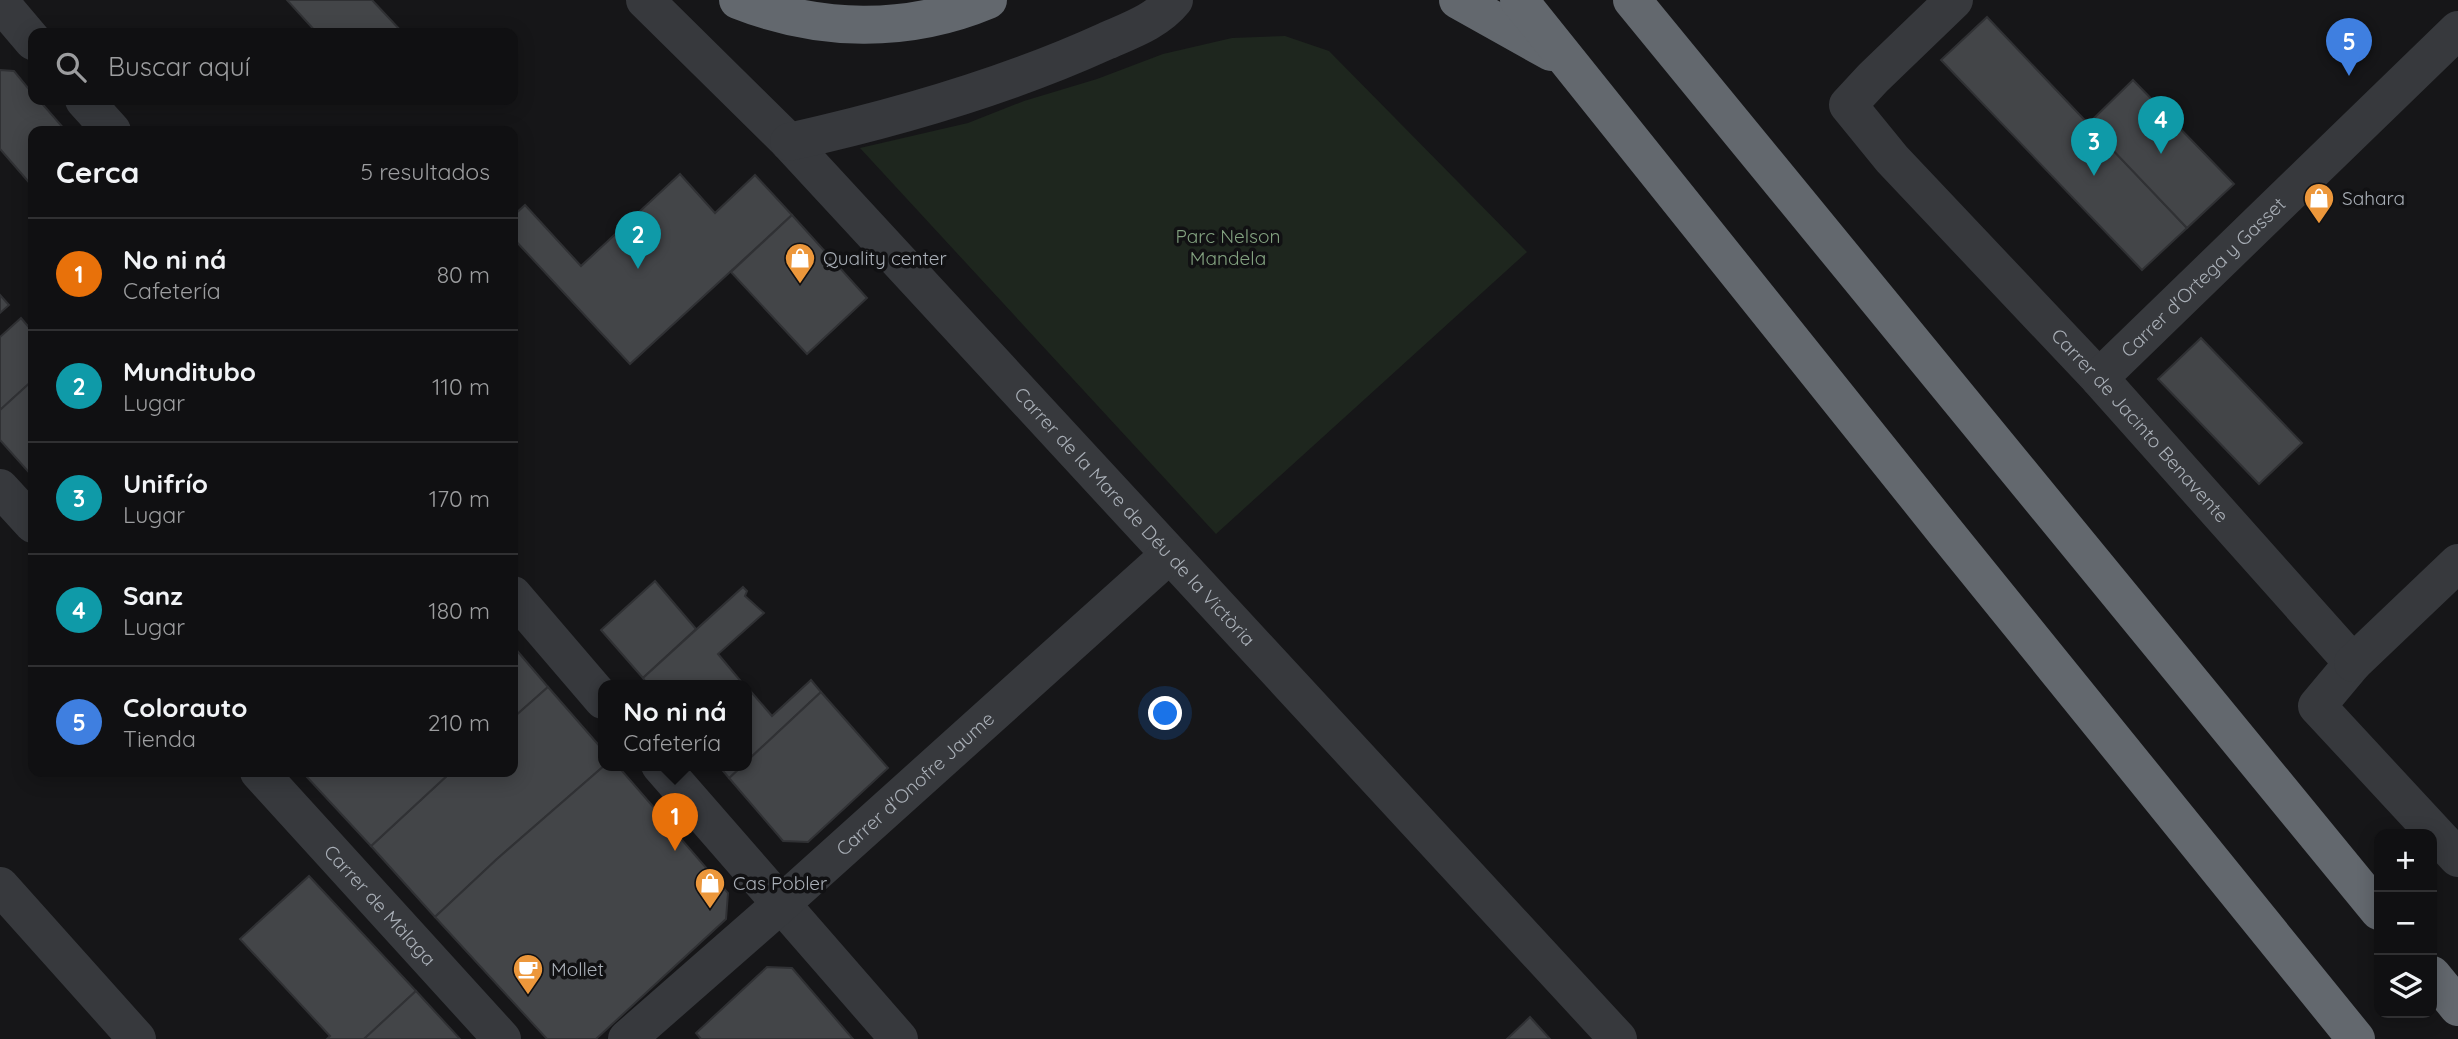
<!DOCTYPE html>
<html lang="es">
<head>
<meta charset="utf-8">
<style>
  body { margin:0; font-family:Quicksand,sans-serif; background:#1e1e20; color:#f1f3f6 }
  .controls { position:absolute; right:21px; bottom:21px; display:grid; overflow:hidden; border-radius:14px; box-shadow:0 4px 18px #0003 }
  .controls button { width:63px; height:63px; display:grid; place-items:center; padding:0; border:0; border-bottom:2px solid #303032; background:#101012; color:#f1f3f6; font:35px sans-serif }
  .you { position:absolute; left:1166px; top:714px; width:24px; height:24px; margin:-18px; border:5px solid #fff; border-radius:50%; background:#1a73e8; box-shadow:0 0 0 10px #1a73e833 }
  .badge { display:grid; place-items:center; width:46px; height:46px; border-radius:50%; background:#ec973b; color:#fff; font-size:23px; font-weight:700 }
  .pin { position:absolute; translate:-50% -58px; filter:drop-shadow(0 2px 4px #0008) }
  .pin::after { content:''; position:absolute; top:37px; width:24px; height:21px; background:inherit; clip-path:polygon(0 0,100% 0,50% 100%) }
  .popup { position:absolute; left:598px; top:680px; width:154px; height:91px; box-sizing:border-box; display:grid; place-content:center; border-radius:14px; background:#101012; filter:drop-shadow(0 2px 5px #0005); font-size:23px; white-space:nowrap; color:#9c9d9f }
  .popup b { font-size:26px; color:#f1f3f6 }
  .popup::after { content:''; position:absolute; left:50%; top:100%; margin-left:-14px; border:14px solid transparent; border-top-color:#101012 }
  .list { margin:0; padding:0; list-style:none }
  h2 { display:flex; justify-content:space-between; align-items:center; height:91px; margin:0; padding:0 28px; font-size:30px }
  h2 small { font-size:23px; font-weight:400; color:#9c9d9f }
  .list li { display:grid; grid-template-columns:46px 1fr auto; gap:21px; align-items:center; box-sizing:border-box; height:112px; padding:0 28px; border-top:2px solid #303032 }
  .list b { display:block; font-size:26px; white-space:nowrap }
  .list p { margin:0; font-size:23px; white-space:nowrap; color:#9c9d9f }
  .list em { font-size:23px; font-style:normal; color:#9c9d9f }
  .icon { flex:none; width:38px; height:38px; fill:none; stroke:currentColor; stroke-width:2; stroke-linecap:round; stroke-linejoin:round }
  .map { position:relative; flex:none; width:2458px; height:1039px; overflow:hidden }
  .search { position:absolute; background:#101012; box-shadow:0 4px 18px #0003; left:28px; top:28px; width:490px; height:77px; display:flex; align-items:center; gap:18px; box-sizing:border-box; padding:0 24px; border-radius:14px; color:#9c9d9f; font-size:26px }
  .panel { position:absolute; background:#101012; box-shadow:0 4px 18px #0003; left:28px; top:126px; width:490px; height:651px; border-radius:14px }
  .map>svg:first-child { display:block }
  .green { fill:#1e261e }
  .building { fill:#434548; stroke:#303134; stroke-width:2 }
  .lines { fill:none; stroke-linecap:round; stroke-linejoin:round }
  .minor { stroke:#37393d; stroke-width:38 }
  .highway { stroke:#63686e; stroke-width:38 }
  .labels { text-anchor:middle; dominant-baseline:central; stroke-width:7; stroke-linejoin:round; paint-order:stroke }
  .poi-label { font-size:19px; fill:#a9afb7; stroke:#111113; text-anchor:start }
  .park-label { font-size:19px; fill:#83a280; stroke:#111113 }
  .street-label { font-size:19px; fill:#a9afb7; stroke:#111113 }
</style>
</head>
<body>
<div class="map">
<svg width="2458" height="1039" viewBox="0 0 2458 1039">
  <rect width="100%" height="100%" fill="#161618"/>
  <polygon class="green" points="1285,36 1329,51 1527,252 1216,534 860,148 968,123 1024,101 1097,79 1163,54 1232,38"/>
  <g class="building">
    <polygon points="287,0 372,0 403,33 317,33"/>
    <polygon points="1987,17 2187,228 2142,270 1941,60"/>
    <polygon points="0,70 14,71 33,94 33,100 39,100 66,131 33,131 33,187 0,149"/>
    <polygon points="2133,80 2234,184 2187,228 2088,124"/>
    <polygon points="680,174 715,213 755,175 792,215 630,364 513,238 513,216 525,205 581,266"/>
    <polygon points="792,215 867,298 807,354 731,272"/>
    <polygon points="0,295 9,305 0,313"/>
    <polygon points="21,318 33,332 33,380 0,410 0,337"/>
    <polygon points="2201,338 2302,443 2259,484 2158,379"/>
    <polygon points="33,380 33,477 0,440 0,410"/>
    <polygon points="655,581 696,629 643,678 601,630"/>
    <polygon points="743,587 747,591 745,596 764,613 718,654 744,685 648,685 643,678"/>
    <polygon points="513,646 548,687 513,718"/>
    <polygon points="811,680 821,692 747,761 747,687 772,716"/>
    <polygon points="548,687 603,750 605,765 497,859 435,917 371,846 451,772 513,772 513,718"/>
    <polygon points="821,692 888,768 808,842 783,841 729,778 743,765 747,765 747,761"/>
    <polygon points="605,765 617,765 728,893 726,919 596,1039 547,1039 435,917 497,859"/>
    <polygon points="718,765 743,765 729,778"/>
    <polygon points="310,772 451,772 371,846 306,776"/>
    <polygon points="309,876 416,991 364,1039 327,1039 330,1036 240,939"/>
    <polygon points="767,967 792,968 853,1039 701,1039 696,1033"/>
    <polygon points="416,991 460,1039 364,1039"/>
    <polygon points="1530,1017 1550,1039 1507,1039"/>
  </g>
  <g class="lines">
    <g class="minor">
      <path id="s1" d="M645 0 789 142 1618 1039"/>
      <path id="s2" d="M1954 0 1873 78 1848 105 1892 159 2099 378 2353 663 2317 706 2458 858"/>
      <polyline points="0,2 33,41"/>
      <polyline points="84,100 112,131"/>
      <path d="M789 142C897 118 1005 87 1106 41 1131 30 1157 21 1174 0"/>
      <path id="s3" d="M2099 378 2458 30"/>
      <polyline points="0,488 33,524"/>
      <polyline points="513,595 603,700"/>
      <polyline points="2353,663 2458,563"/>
      <polyline points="660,765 899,1039"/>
      <path id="s4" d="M259 772 502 1039"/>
      <polyline points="0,886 137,1039"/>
      <path id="s5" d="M627 1039 780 905 1169 555"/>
    </g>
    <g class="highway">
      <path d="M738 0C819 32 907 34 988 0"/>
      <polyline points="1458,0 1551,52"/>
      <polyline points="1519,0 1947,534 2356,1039"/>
      <polyline points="1632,0 2379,911"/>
      <polyline points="2432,975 2458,1007"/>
    </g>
  </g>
  <defs>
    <g id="shop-pin" transform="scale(1.575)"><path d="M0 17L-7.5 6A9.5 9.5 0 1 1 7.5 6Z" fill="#ec973b" stroke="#111113"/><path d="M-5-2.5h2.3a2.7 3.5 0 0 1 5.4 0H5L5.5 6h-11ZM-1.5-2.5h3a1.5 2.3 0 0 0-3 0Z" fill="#fff"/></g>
    <g id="cafe-pin" transform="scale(1.575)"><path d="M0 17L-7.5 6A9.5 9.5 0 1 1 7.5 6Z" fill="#ec973b" stroke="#111113"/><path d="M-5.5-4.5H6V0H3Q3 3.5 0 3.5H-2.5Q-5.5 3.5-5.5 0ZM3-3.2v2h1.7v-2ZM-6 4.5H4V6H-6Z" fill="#fff"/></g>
  </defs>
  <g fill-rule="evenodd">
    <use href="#shop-pin" x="2319" y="198"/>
    <use href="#shop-pin" x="800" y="258"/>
    <use href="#shop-pin" x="710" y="883"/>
    <use href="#cafe-pin" x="528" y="969"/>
  </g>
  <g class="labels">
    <g class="poi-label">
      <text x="2342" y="198">Sahara</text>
      <text x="823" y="258">Quality center</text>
      <text x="733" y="883">Cas Pobler</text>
      <text x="551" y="969">Mollet</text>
    </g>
    <g class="park-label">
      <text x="1228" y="236">Parc Nelson<tspan x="1228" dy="22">Mandela</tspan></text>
    </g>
    <g class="street-label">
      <text stroke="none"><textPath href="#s3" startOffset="145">Carrer d'Ortega y Gasset</textPath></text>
      <text stroke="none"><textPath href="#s2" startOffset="583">Carrer de Jacinto Benavente</textPath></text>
      <text stroke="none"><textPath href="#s1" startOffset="712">Carrer de la Mare de Déu de la Victòria</textPath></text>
      <text stroke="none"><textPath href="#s5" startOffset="385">Carrer d'Onofre Jaume</textPath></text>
      <text stroke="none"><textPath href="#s4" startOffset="180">Carrer de Màlaga</textPath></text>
    </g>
  </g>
</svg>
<div class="controls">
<button>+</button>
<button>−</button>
<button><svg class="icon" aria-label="layers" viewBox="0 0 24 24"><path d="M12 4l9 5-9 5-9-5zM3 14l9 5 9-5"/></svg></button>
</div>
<div class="you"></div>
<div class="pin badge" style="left:675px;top:851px;background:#e8710a">1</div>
<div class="popup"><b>No ni ná</b>Cafetería</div>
<div class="pin badge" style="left:638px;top:269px;background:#0f9aa8">2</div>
<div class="pin badge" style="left:2094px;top:176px;background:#0f9aa8">3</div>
<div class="pin badge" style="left:2161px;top:154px;background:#0f9aa8">4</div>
<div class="pin badge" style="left:2349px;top:76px;background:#3f7fe0">5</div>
<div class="search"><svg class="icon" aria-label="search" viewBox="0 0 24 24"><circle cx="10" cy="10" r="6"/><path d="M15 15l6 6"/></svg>Buscar aquí</div>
<section class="panel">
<h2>Cerca<small>5 resultados</small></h2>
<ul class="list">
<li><span class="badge" style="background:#e8710a">1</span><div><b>No ni ná</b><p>Cafetería</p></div><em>80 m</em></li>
<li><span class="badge" style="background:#0f9aa8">2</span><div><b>Munditubo</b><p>Lugar</p></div><em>110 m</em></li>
<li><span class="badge" style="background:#0f9aa8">3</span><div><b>Unifrío</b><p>Lugar</p></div><em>170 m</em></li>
<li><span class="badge" style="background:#0f9aa8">4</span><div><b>Sanz</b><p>Lugar</p></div><em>180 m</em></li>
<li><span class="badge" style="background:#3f7fe0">5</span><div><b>Colorauto</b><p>Tienda</p></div><em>210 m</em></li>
</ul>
</section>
</div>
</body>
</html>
